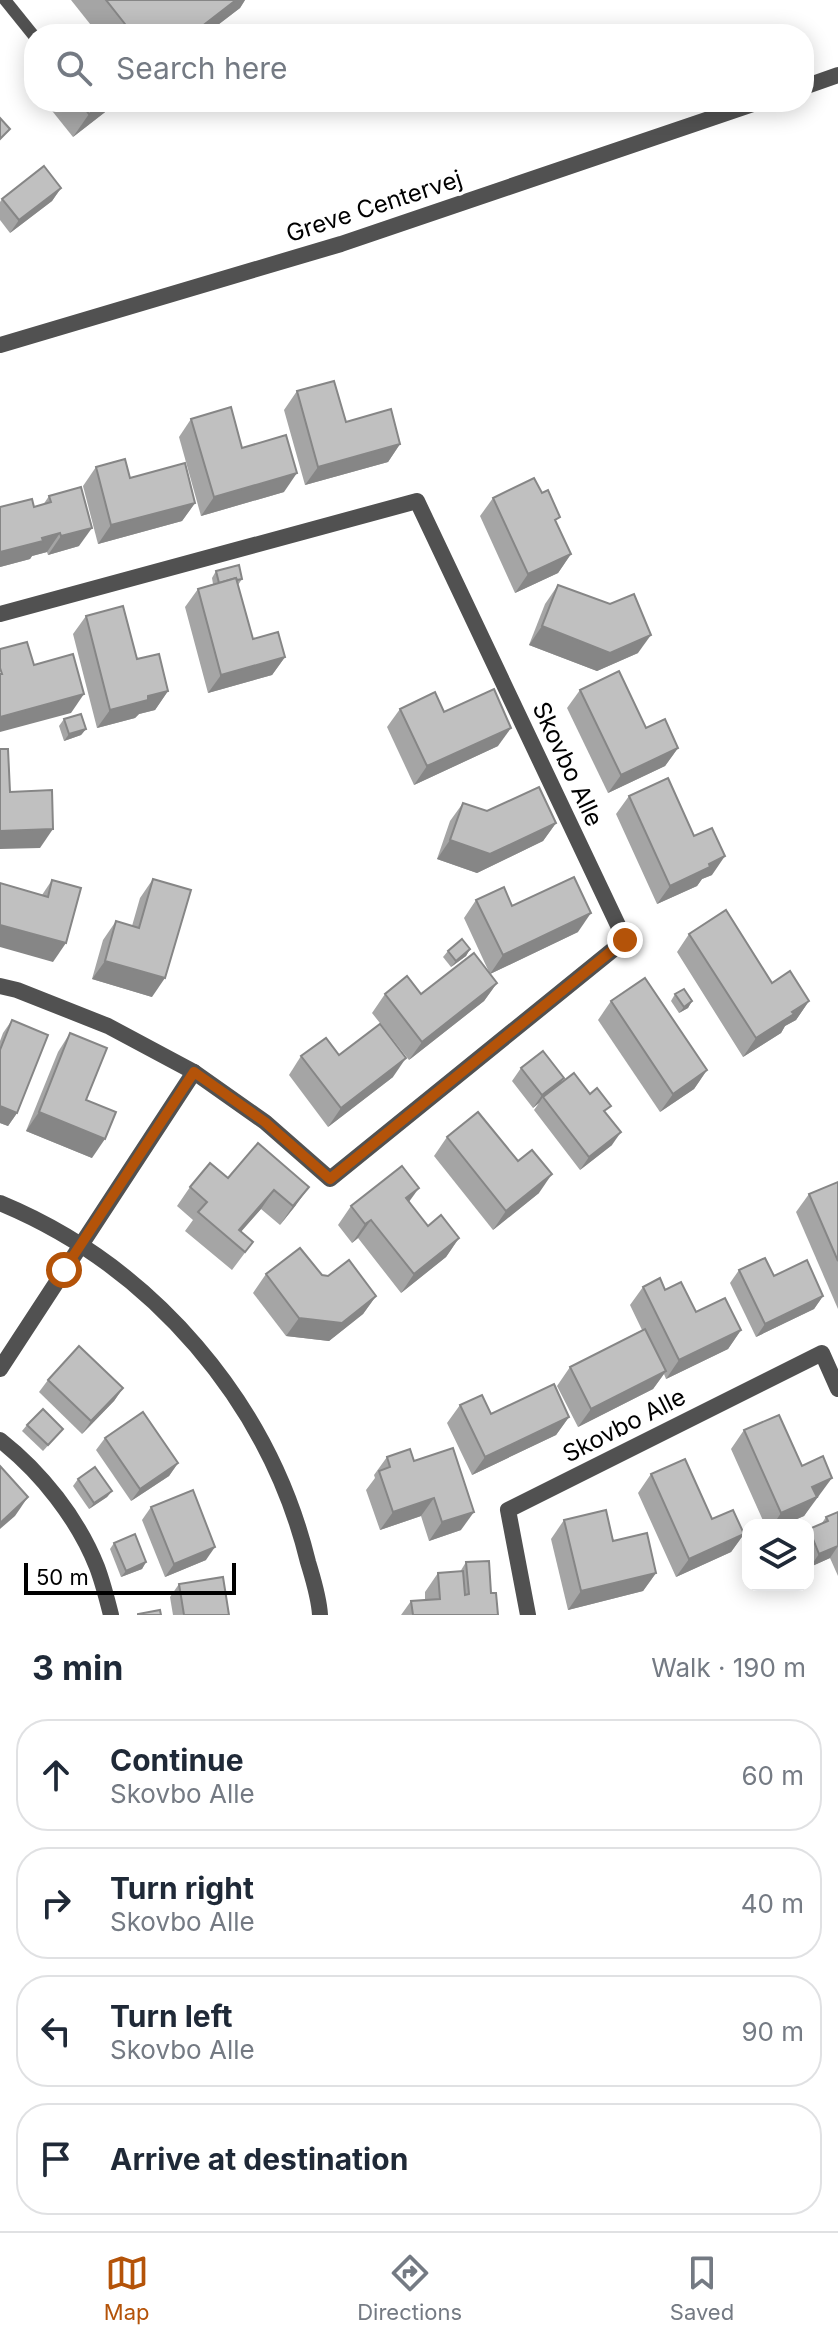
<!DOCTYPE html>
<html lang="en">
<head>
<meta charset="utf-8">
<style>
  body { margin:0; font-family:Inter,sans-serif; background:#f2f2f3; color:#1f2937 }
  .controls { position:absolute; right:24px; bottom:24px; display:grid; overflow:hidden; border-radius:16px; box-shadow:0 4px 20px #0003 }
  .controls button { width:72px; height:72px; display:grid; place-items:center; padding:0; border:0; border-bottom:2px solid #e0e1e3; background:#fff; color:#1f2937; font:40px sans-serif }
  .scale { position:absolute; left:24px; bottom:20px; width:212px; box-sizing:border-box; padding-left:8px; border:4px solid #000; border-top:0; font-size:22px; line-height:28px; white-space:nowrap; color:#000; -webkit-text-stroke:6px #fff; paint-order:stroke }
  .stop { position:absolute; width:24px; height:24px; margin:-18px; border:6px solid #b45309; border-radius:50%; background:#fff }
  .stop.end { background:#b45309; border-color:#fff; box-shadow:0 2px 8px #0008 }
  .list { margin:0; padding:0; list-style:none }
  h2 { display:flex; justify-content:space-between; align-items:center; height:104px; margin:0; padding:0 32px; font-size:34px }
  h2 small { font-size:26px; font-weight:400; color:#747a83 }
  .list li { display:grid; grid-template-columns:52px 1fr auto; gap:24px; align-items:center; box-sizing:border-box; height:112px; margin:0 16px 16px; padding:0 16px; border:2px solid #e0e1e3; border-radius:32px }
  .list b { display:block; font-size:30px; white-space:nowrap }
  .list p { margin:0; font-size:26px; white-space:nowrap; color:#747a83 }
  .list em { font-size:26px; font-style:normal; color:#747a83 }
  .icon { flex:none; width:44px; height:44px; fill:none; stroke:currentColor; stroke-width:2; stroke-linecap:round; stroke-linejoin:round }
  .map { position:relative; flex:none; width:838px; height:1615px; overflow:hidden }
  .search { position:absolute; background:#fff; box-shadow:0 4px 20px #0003; left:24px; right:24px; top:24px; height:88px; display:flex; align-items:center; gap:20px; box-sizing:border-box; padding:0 28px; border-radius:32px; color:#747a83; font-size:30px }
  .sheet { height:616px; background:#fff }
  nav { display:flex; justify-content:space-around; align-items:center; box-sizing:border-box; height:112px; border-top:2px solid #e0e1e3; background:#fff; font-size:22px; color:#747a83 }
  nav a { display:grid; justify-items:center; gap:4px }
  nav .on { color:#b45309 }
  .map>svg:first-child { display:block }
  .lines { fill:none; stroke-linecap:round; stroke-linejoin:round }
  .service { stroke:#515151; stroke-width:12 }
  .minor { stroke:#515151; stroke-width:16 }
  .tertiary { stroke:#515151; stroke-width:16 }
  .wall { fill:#a5a5a5 }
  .shaded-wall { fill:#868686 }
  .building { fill:#c0c0c0; stroke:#868686; stroke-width:2 }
  .route { stroke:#b45309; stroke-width:10 }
  .labels { text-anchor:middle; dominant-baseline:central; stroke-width:7; stroke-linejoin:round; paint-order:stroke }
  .street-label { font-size:24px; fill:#000; stroke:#fff }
</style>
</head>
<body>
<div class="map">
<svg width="838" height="1615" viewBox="0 0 838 1615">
  <rect width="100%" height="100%" fill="#fff"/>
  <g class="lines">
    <polyline class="service" points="5,0 34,36"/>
    <g class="minor">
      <polyline points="0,614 417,501 625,940 330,1179 265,1122 194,1072 108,1026 17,990 0,986"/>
      <polyline points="0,1369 194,1072"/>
      <path d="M0 1440C41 1472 78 1519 97 1567 103 1583 107 1599 111 1615"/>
      <polyline points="528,1615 508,1510 822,1353 838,1389"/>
    </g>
    <g class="tertiary">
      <polyline points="804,87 838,75"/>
      <polyline points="0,345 341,244 759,102"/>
      <path d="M0 1203C152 1266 269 1402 308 1562 313 1579 319 1597 320 1615"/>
    </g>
  </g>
  <g class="wall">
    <polygon points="71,0 245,0 240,8 206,34 98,34"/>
    <polygon points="45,102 118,102 73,137"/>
    <polygon points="61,188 52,201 10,233 0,220 0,202 2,199"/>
    <polygon points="297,391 346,422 400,444 388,462 305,485 284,410"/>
    <polygon points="191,419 242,448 284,492 201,516 179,437"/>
    <polygon points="96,467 130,478 195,503 182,521 98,544 83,486"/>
    <polygon points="49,496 79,546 48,555 47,552 32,556 30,559 0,567 0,507 34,507 43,505"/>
    <polygon points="493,498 556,523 571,554 558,573 515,593 480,516"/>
    <polygon points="216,571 242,579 238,585 253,639 285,657 272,675 208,693 185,607 198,589 213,584 212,578"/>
    <polygon points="558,585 638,653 597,671 529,645 545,604"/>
    <polygon points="86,616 137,659 168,691 155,710 139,714 135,718 97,728 73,634"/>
    <polygon points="580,690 678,748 665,766 608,793 567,708"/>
    <polygon points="400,709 444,712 498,746 414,785 387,727"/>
    <polygon points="64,719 86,729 81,735 64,741 59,726"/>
    <polygon points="629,796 712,875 702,879 697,886 657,904 616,814"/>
    <polygon points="463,803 487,811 556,823 543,841 477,873 437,859 450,821"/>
    <polygon points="153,879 152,997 92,979 103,940 116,921 132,926 140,898"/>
    <polygon points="52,880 53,962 42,895"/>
    <polygon points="476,900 512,906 578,932 490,974 497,983 484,1001 409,1060 372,1013 385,994 421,994 489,972 464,918"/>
    <polygon points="689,934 772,983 809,1001 796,1020 785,1026 781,1033 743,1057 677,952"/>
    <polygon points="470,949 466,956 451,967 443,957 448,951"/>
    <polygon points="675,994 692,1001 688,1008 679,1013 671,1001"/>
    <polygon points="611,1001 707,1070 694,1089 660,1112 598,1020"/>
    <polygon points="12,1020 17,1113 8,1126 0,1123 0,1041 3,1033"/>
    <polygon points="70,1033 86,1100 92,1158 26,1131 58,1052"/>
    <polygon points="339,1055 393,1077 328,1127 289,1075 301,1056"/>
    <polygon points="521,1068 564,1078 559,1085 606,1113 612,1145 580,1170 534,1110 539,1103 533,1108 512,1081"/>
    <polygon points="447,1137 518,1161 539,1193 493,1230 434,1156"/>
    <polygon points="258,1143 296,1205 280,1225 261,1209 241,1231 253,1242 232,1270 185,1231 193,1220 177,1206 190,1187 228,1178"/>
    <polygon points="838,1182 838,1309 796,1212 809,1194"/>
    <polygon points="409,1202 428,1226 459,1238 446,1257 401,1293 358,1238 352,1243 338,1225 351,1206"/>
    <polygon points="739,1270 774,1276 823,1296 814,1309 756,1337 730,1283"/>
    <polygon points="266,1274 376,1296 363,1314 329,1341 286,1336 253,1293"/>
    <polygon points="643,1287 665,1290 696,1312 741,1330 728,1349 666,1379 664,1374 653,1389 578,1427 557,1386 570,1367 642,1330 630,1305"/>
    <polygon points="48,1380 123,1388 114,1401 82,1434 39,1392"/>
    <polygon points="460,1405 491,1414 569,1417 556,1435 472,1475 447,1423"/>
    <polygon points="27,1425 63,1429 43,1451 22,1431"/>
    <polygon points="744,1430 802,1466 819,1496 816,1498 804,1516 783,1525 765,1525 731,1449"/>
    <polygon points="105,1438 178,1463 169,1476 131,1501 96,1450"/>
    <polygon points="387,1457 414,1461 461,1530 429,1541 421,1516 380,1530 366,1490 375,1478 374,1475"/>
    <polygon points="651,1474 712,1519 744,1534 731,1552 676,1577 638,1493"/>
    <polygon points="78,1479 112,1491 107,1497 89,1509 73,1486"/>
    <polygon points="151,1507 206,1560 165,1577 142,1520"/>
    <polygon points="838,1512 838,1576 830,1558 810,1567 808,1561 808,1530 822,1523 826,1517"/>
    <polygon points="564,1520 613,1541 656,1573 643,1591 568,1610 551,1539"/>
    <polygon points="114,1543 146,1562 142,1569 121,1577 110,1549"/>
    <polygon points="466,1562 491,1593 498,1615 401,1615 411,1601 425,1600 425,1592 438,1573 460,1572"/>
    <polygon points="179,1584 229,1615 173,1615 170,1597"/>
  </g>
  <g class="shaded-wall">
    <polygon points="236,0 245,0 240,8 206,34 192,34"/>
    <polygon points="105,102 118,102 73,137 89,114"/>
    <polygon points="61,188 52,201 10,233 19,220"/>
    <polygon points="400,444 388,462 305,485 318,467"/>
    <polygon points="297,473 284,492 201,516 214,497"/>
    <polygon points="195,503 182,521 98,544 111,525"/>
    <polygon points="92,528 79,546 48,555 61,536"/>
    <polygon points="60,533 47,552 32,556 30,559 0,567 0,552"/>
    <polygon points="571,554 558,573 515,593 528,574"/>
    <polygon points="542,626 651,635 638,653 597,671 529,645"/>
    <polygon points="285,657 272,675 208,693 221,675"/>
    <polygon points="168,691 155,710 139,714 135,718 97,728 110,710 148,696"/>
    <polygon points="84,694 71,713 0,732 0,717"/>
    <polygon points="511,728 498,746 414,785 427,766"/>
    <polygon points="86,729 81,735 64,741 69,734"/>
    <polygon points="678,748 665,766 608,793 621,775"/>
    <polygon points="556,823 543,841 477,873 437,859 450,840"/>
    <polygon points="53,829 40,848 0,849 0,831"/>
    <polygon points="725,856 712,875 702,879 697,886 657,904 670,886 709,864"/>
    <polygon points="591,913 578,932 490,974 503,955"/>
    <polygon points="0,925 66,943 53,962 0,947"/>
    <polygon points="470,949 466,956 451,967 456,961"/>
    <polygon points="105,961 165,978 152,997 92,979"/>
    <polygon points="497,983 484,1001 409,1060 422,1042"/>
    <polygon points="692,1001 688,1008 679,1013 684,1007"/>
    <polygon points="809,1001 796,1020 785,1026 781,1033 743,1057 756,1038"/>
    <polygon points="406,1058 393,1077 328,1127 341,1108"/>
    <polygon points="707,1070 694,1089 660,1112 673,1094"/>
    <polygon points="564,1078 555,1091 543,1097 539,1103 533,1108 542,1095"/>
    <polygon points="0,1106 17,1113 8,1126 0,1123"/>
    <polygon points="39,1112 105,1139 92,1158 26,1131"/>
    <polygon points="621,1132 612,1145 580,1170 589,1157"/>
    <polygon points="552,1174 539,1193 493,1230 506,1211"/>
    <polygon points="309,1187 296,1205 280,1225 293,1206"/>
    <polygon points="419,1188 406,1206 406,1198"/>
    <polygon points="274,1190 261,1209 233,1241 239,1230"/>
    <polygon points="371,1220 358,1238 352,1243 365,1224"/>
    <polygon points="459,1238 446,1257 401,1293 414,1274"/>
    <polygon points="376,1296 363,1314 329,1341 286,1336 299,1318"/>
    <polygon points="823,1296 814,1309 756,1337 765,1324"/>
    <polygon points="741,1330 728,1349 666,1379 679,1360"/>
    <polygon points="666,1371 653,1389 578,1427 591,1409"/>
    <polygon points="123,1388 114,1401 82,1434 91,1421"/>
    <polygon points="569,1417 556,1435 472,1475 485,1457"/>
    <polygon points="178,1463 169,1476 131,1501 140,1489"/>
    <polygon points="832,1478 804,1516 783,1525 773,1525 781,1513 812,1487"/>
    <polygon points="112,1491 107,1497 89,1509 94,1503"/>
    <polygon points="28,1497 15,1516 0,1529 0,1523"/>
    <polygon points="434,1498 421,1516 380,1530 393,1512"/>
    <polygon points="474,1512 461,1530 429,1541 442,1522"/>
    <polygon points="744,1534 731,1552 676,1577 689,1559"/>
    <polygon points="838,1546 830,1558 810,1567 819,1554"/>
    <polygon points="215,1547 206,1560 165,1577 174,1564"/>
    <polygon points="146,1562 142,1569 121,1577 126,1571"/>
    <polygon points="656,1573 643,1591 568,1610 581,1591"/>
  </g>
  <g class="building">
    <polygon points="106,0 236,0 192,34 113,34 125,24"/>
    <polygon points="80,102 105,102 89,114"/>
    <polygon points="0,118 10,129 0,139"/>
    <polygon points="44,166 61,188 19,220 2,199"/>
    <polygon points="334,381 346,422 391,409 400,444 318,467 297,391"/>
    <polygon points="231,407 242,448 286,435 297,473 214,497 191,419"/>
    <polygon points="125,459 130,478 185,463 195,503 111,525 96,467"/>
    <polygon points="534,478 542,493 548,490 560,517 555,520 571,554 528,574 493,498"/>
    <polygon points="81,487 92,528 61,536 60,533 42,538 43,541 0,552 0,507 32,499 34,507 51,502 49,496"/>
    <polygon points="239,565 242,579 237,580 236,578 219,583 216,571"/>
    <polygon points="236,578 253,639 278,632 285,657 221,675 198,589"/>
    <polygon points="558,585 610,604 634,594 651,635 610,653 542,626"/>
    <polygon points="123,606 137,659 159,654 168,691 148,696 148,700 110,710 86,616"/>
    <polygon points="27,642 34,665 73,654 84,694 0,717 0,674 2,674 0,668 0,649"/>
    <polygon points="619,671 646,728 665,719 678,748 621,775 580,690"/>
    <polygon points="494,689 511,728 427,766 400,709 435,692 444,712"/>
    <polygon points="81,714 86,729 69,734 64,719"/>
    <polygon points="0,749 8,749 10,792 52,790 53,829 0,831"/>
    <polygon points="668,778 694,836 712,828 725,856 709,864 710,867 670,886 629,796"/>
    <polygon points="539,787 556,823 490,854 450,840 463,803 487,811"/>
    <polygon points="574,877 591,913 503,955 476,900 504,887 512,906"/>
    <polygon points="153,879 191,890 165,978 105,961 116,921 139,928"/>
    <polygon points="52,880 81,888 66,943 0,925 0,883 48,897"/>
    <polygon points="726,910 772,983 790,971 809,1001 792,1012 794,1014 756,1038 689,934"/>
    <polygon points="462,939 470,949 456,961 448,951"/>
    <polygon points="474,953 497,983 422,1042 385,994 407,976 421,994"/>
    <polygon points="645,978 707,1070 673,1094 611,1001"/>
    <polygon points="684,989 692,1001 684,1007 675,994"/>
    <polygon points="12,1020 48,1035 17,1113 0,1106 0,1050"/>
    <polygon points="380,1024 406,1058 341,1108 301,1056 326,1038 339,1055"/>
    <polygon points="70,1033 107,1048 86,1100 116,1112 105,1139 39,1112"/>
    <polygon points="543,1051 564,1078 542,1095 521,1068"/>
    <polygon points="574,1073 590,1094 597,1088 611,1106 604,1111 621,1132 589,1157 543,1097"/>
    <polygon points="478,1112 518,1161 532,1150 552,1174 506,1211 447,1137"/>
    <polygon points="258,1143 309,1187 293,1206 274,1190 239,1230 253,1242 245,1252 198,1212 207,1202 190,1187 210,1163 228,1178"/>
    <polygon points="402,1166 419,1188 406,1198 428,1226 441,1215 459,1238 414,1274 371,1220 365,1224 351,1206"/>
    <polygon points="838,1182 838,1261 809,1194"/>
    <polygon points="300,1248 322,1275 328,1276 349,1260 376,1296 342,1323 299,1318 266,1274"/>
    <polygon points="765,1258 774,1276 807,1260 823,1296 765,1324 739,1270"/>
    <polygon points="660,1278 665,1290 681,1282 696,1312 725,1298 741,1330 679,1360 643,1287"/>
    <polygon points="645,1329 666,1371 591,1409 570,1367"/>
    <polygon points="79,1346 123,1388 91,1421 48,1380"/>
    <polygon points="554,1384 569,1417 485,1457 460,1405 482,1395 491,1414"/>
    <polygon points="43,1409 63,1429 48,1445 27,1425"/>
    <polygon points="143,1412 178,1463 140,1489 105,1438"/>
    <polygon points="779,1415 802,1466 823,1456 832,1478 812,1487 817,1497 781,1513 744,1430"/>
    <polygon points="453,1448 474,1512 442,1522 434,1498 393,1512 379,1471 390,1467 387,1457 410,1449 414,1461"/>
    <polygon points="685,1459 712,1519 733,1510 744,1534 689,1559 651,1474"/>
    <polygon points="0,1466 28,1497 0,1523"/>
    <polygon points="95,1467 112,1491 94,1503 78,1479"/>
    <polygon points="193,1490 215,1547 174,1564 151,1507"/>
    <polygon points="606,1510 613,1541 647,1533 656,1573 581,1591 564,1520"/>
    <polygon points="838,1512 838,1546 819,1554 809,1529 828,1521 826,1517"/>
    <polygon points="135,1534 146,1562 126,1571 114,1543"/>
    <polygon points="489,1561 491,1593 496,1593 498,1615 413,1615 411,1601 440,1599 438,1573 463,1571 465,1595 469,1594 466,1562"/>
    <polygon points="223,1577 229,1615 184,1615 179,1584"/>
    <polygon points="160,1610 161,1615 138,1615 138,1614"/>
  </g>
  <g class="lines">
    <polyline class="route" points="64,1270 194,1072 265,1122 330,1179 625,940"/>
  </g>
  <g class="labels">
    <g class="street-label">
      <text transform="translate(374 206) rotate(-18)">Greve Centervej</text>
      <text transform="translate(568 764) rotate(65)">Skovbo Alle</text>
      <text transform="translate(624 1425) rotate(-27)">Skovbo Alle</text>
    </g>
  </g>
</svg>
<div class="controls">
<button><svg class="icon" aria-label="layers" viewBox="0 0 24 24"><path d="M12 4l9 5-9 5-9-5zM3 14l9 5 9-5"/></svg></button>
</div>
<div class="scale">50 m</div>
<div class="stop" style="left:64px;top:1270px"></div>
<div class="stop end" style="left:625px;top:940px"></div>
<div class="search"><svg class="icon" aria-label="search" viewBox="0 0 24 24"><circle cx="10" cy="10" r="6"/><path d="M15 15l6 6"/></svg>Search here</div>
</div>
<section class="sheet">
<h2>3 min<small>Walk · 190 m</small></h2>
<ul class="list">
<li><svg class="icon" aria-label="ahead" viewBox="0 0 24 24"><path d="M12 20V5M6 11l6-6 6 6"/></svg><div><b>Continue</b><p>Skovbo Alle</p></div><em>60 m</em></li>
<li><svg class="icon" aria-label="right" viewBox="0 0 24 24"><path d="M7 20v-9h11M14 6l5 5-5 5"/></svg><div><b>Turn right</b><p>Skovbo Alle</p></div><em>40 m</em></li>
<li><svg class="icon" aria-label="left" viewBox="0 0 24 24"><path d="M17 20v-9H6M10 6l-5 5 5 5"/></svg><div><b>Turn left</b><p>Skovbo Alle</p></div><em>90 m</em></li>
<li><svg class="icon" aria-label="arrive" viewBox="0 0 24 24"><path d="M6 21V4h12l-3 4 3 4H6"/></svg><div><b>Arrive at destination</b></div></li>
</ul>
</section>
<nav>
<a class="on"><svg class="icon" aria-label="map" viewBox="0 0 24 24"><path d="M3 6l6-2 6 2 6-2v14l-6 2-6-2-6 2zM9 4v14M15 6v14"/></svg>Map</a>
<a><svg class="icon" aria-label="directions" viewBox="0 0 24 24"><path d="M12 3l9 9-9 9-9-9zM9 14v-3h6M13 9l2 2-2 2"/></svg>Directions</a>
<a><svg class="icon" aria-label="saved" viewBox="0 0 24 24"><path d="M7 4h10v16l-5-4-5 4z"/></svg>Saved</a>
</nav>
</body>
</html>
